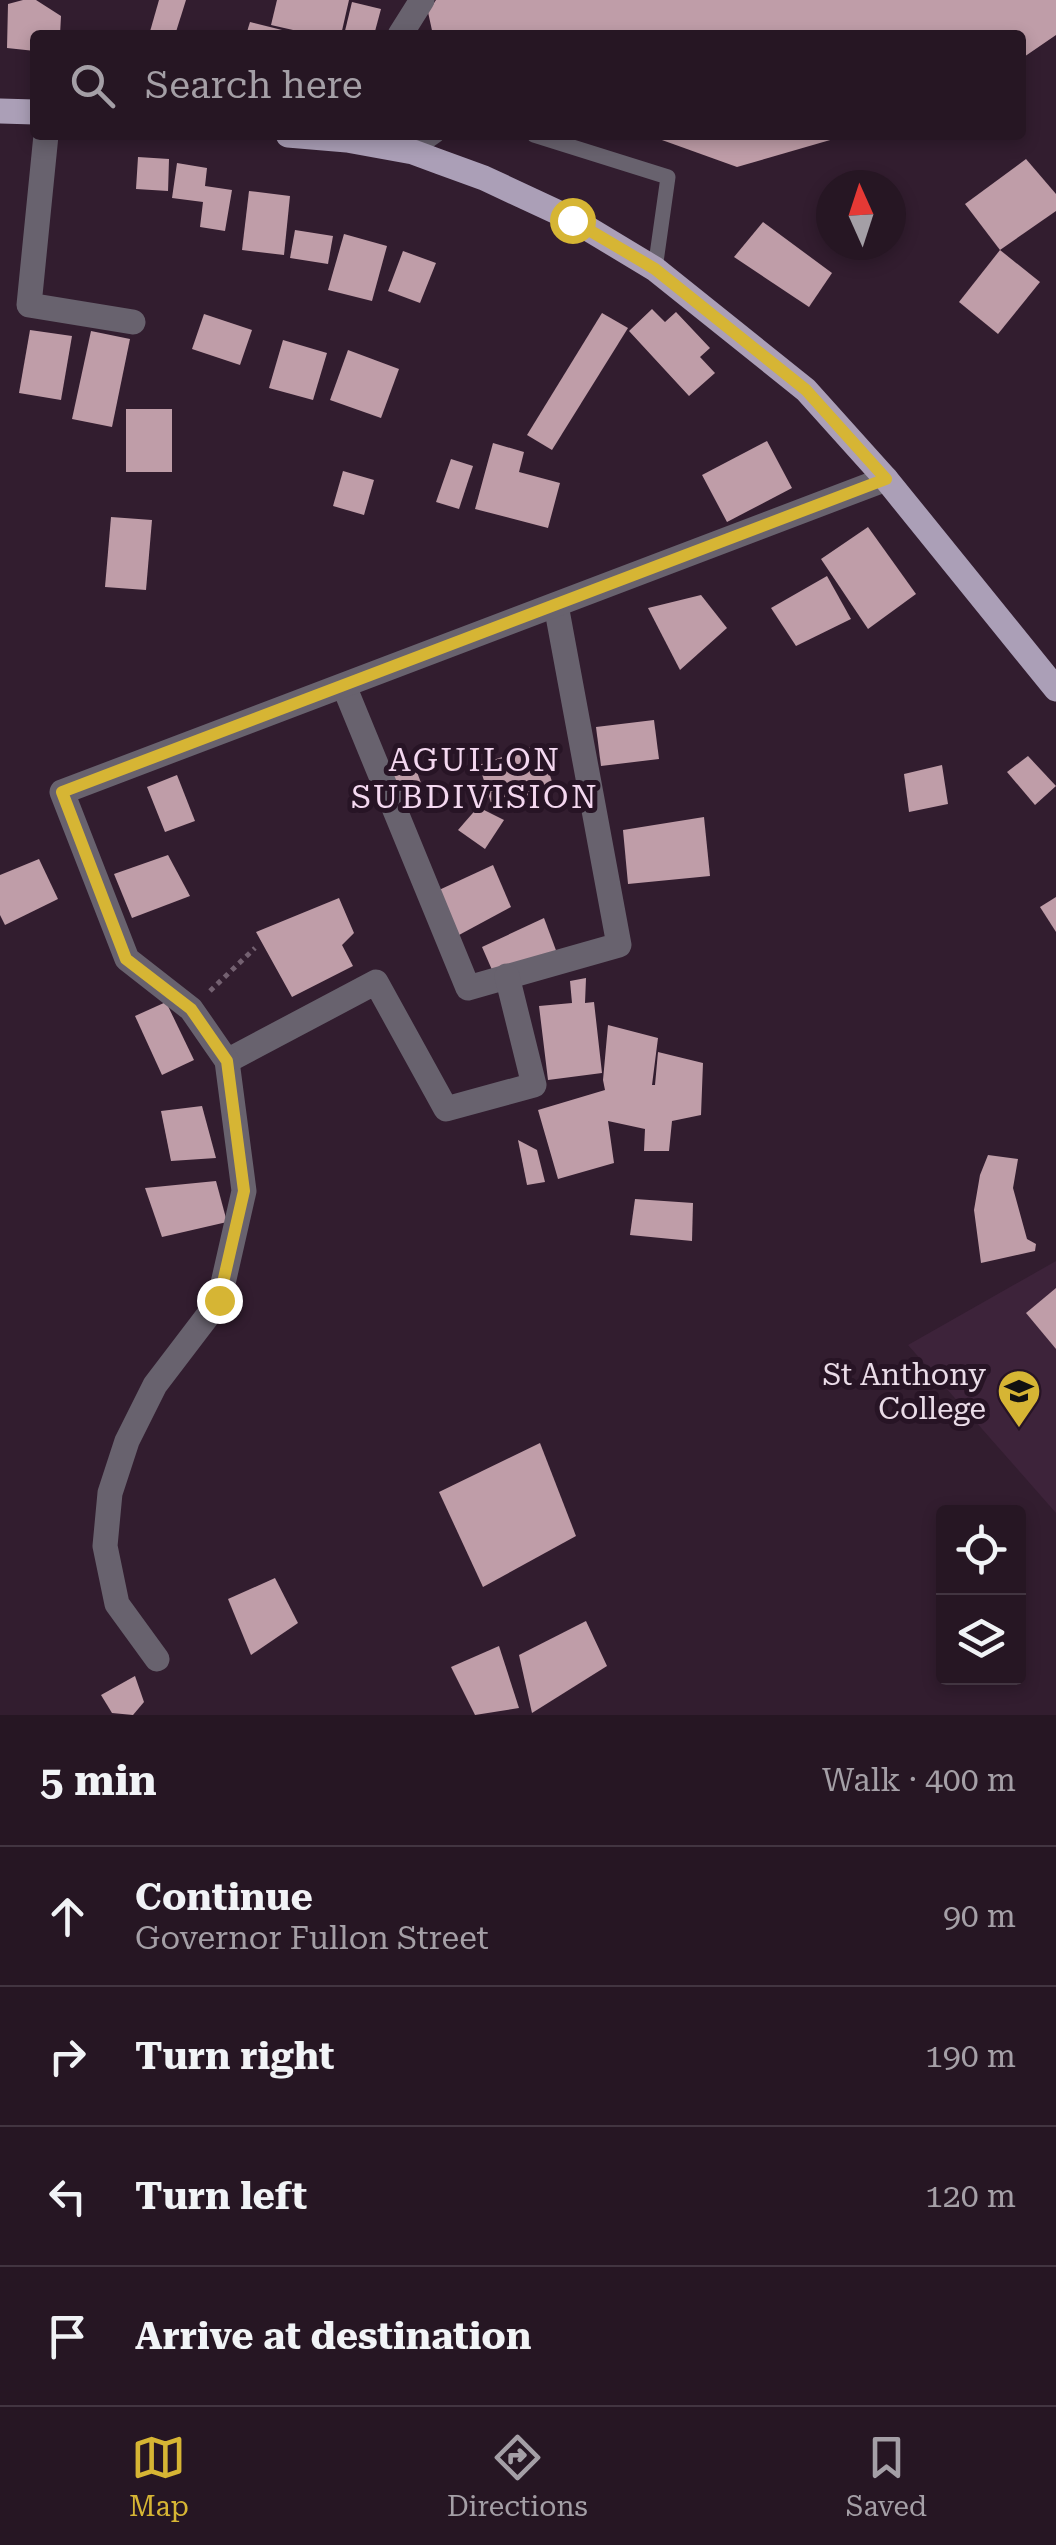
<!DOCTYPE html>
<html lang="en">
<head>
<meta charset="utf-8">
<style>
  body { margin:0; font-family:"Roboto Serif",serif; background:#2e1f2b; color:#f1f3f6 }
  .controls { position:absolute; right:30px; bottom:30px; display:grid; overflow:hidden; border-radius:10px; box-shadow:0 5px 15px #0003 }
  .controls button { width:90px; height:90px; display:grid; place-items:center; padding:0; border:0; border-bottom:2px solid #423541; background:#261623; color:#f1f3f6; font:50px sans-serif }
  .compass { position:absolute; left:816px; top:170px; width:90px; height:90px; border-radius:50%; background:#261623; box-shadow:0 5px 15px #0003; rotate:357deg }
  .stop { position:absolute; width:30px; height:30px; margin:-22px; border:8px solid #d6b534; border-radius:50%; background:#fff }
  .stop.end { background:#d6b534; border-color:#fff; box-shadow:0 2px 10px #0008 }
  .list { margin:0; padding:0; list-style:none }
  h2 { display:flex; justify-content:space-between; align-items:center; height:130px; margin:0; padding:0 40px; font-size:42px }
  h2 small { font-size:32px; font-weight:400; color:#a49fa6 }
  .list li { display:grid; grid-template-columns:65px 1fr auto; gap:30px; align-items:center; box-sizing:border-box; height:140px; padding:0 40px; border-top:2px solid #423541 }
  .list b { display:block; font-size:38px; white-space:nowrap }
  .list p { margin:0; font-size:32px; white-space:nowrap; color:#a49fa6 }
  .list em { font-size:32px; font-style:normal; color:#a49fa6 }
  .icon { flex:none; width:55px; height:55px; fill:none; stroke:currentColor; stroke-width:2; stroke-linecap:round; stroke-linejoin:round }
  .map { position:relative; flex:none; width:1056px; height:1715px; overflow:hidden }
  .search { position:absolute; background:#261623; box-shadow:0 5px 15px #0003; left:30px; right:30px; top:30px; height:110px; display:flex; align-items:center; gap:25px; box-sizing:border-box; padding:0 35px; border-radius:10px; color:#a49fa6; font-size:38px }
  .sheet { height:690px; background:#261623 }
  nav { display:flex; justify-content:space-around; align-items:center; box-sizing:border-box; height:140px; border-top:2px solid #423541; background:#261623; font-size:28px; color:#a49fa6 }
  nav a { display:grid; justify-items:center; gap:5px }
  nav .on { color:#d6b534 }
  .map>svg:first-child { display:block }
  .built { fill:#3d233a }
  .building { fill:#bf9da8 }
  .lines { fill:none; stroke-linecap:round; stroke-linejoin:round }
  .path { stroke:#746171; stroke-width:5; stroke-dasharray:5 5; stroke-linecap:butt }
  .lane { stroke:#68626e; stroke-width:15 }
  .street { stroke:#68626e; stroke-width:25 }
  .primary { stroke:#ab9fb7; stroke-width:25 }
  .route { stroke:#d6b534; stroke-width:12 }
  .labels { text-anchor:middle; dominant-baseline:central; stroke-width:10; stroke-linejoin:round; paint-order:stroke }
  .poi-label { font-size:30px; fill:#eadce8; stroke:#271425; text-anchor:end }
  .neighbourhood-label { font-size:32px; letter-spacing:2.5px; fill:#f4d8f0; stroke:#271425 }
</style>
</head>
<body>
<div class="map">
<svg width="1056" height="1715" viewBox="0 0 1056 1715">
  <rect width="100%" height="100%" fill="#321d2f"/>
  <polygon class="built" points="1056,1261 1056,1513 908,1345"/>
  <g class="building">
    <polygon points="23,0 36,0 61,16 60,35 35,35 35,51 7,48 8,4"/>
    <polygon points="159,0 186,0 175,35 149,35"/>
    <polygon points="277,0 349,0 341,35 315,35 271,25"/>
    <polygon points="436,0 1056,0 1056,35 1021,59 1021,35 433,35 428,12"/>
    <polygon points="352,2 381,9 374,35 344,35"/>
    <polygon points="250,22 298,34 297,35 246,35"/>
    <polygon points="648,135 844,135 844,136 737,167"/>
    <polygon points="138,157 169,159 168,191 136,189"/>
    <polygon points="1026,159 1056,194 1056,211 1000,250 965,204"/>
    <polygon points="177,163 207,168 205,186 232,190 225,231 200,227 203,202 172,198"/>
    <polygon points="249,191 290,196 284,255 242,250"/>
    <polygon points="763,222 832,273 809,307 734,257"/>
    <polygon points="295,230 333,236 328,264 290,258"/>
    <polygon points="344,234 387,246 372,301 328,290"/>
    <polygon points="1000,250 1040,282 998,334 959,302"/>
    <polygon points="403,251 436,263 420,303 388,291"/>
    <polygon points="652,309 665,322 676,312 710,348 700,357 715,373 689,396 629,331"/>
    <polygon points="602,313 628,328 552,450 527,435"/>
    <polygon points="204,314 252,330 240,365 192,349"/>
    <polygon points="30,330 72,336 61,400 19,393"/>
    <polygon points="91,331 130,339 112,427 72,419"/>
    <polygon points="283,340 327,353 313,400 269,388"/>
    <polygon points="348,350 399,369 381,418 330,400"/>
    <rect x="126" y="409" width="46" height="63"/>
    <polygon points="767,441 792,488 727,522 702,475"/>
    <polygon points="493,443 524,452 519,472 560,483 548,528 475,509"/>
    <polygon points="451,459 473,466 459,509 436,502"/>
    <polygon points="343,471 374,480 364,515 333,506"/>
    <polygon points="111,517 152,520 146,590 105,587"/>
    <polygon points="868,527 916,594 868,629 821,559"/>
    <polygon points="827,576 851,619 796,646 771,608"/>
    <polygon points="701,595 727,628 680,670 648,608"/>
    <polygon points="654,720 659,759 601,766 596,727"/>
    <polygon points="540,744 555,791 494,812 479,765"/>
    <polygon points="1028,756 1056,786 1035,805 1007,772"/>
    <polygon points="414,764 424,791 401,799 391,771"/>
    <polygon points="942,765 948,804 909,812 904,774"/>
    <polygon points="177,775 195,821 165,832 147,787"/>
    <polygon points="478,807 504,820 485,849 458,830"/>
    <polygon points="704,817 710,876 628,884 623,830"/>
    <polygon points="168,855 190,896 132,918 114,874"/>
    <polygon points="39,859 58,899 5,925 0,915 0,875"/>
    <polygon points="493,865 511,907 459,935 439,890"/>
    <polygon points="1056,897 1056,932 1040,907"/>
    <polygon points="339,898 354,933 342,945 353,966 292,997 256,932"/>
    <polygon points="544,918 557,953 496,979 482,947"/>
    <polygon points="586,978 585,1003 594,1002 602,1073 548,1080 539,1006 572,1003 570,981"/>
    <polygon points="166,1002 194,1060 162,1075 135,1016"/>
    <polygon points="608,1025 658,1038 652,1085 655,1085 658,1052 703,1063 701,1115 672,1121 669,1151 644,1151 645,1129 608,1121 614,1163 558,1179 538,1110 605,1090 603,1080"/>
    <polygon points="202,1106 216,1158 171,1161 161,1111"/>
    <polygon points="518,1140 537,1150 545,1182 527,1185"/>
    <polygon points="988,1155 1018,1159 1013,1188 1027,1239 1036,1244 1035,1251 981,1263 974,1210 980,1175"/>
    <polygon points="216,1181 227,1222 162,1237 145,1188"/>
    <polygon points="635,1199 693,1203 692,1241 630,1235"/>
    <polygon points="1056,1288 1056,1349 1026,1313"/>
    <polygon points="540,1443 576,1536 483,1587 439,1492"/>
    <polygon points="275,1578 298,1623 251,1655 228,1599"/>
    <polygon points="586,1621 607,1666 532,1713 519,1655"/>
    <polygon points="499,1646 519,1708 475,1715 451,1667"/>
    <polygon points="135,1676 144,1702 133,1715 112,1713 101,1695"/>
  </g>
  <g class="lines">
    <polyline class="path" points="210,991 255,948"/>
    <g class="lane">
      <polyline points="534,135 668,177 655,269"/>
      <polyline points="413,152 437,135"/>
    </g>
    <g class="street">
      <polyline points="400,35 422,0"/>
      <polyline points="46,135 29,305 133,322"/>
      <polyline points="344,686 468,988 619,945 556,605"/>
      <polyline points="227,1061 376,982 446,1109 534,1085 507,976"/>
      <polyline points="157,1659 117,1604 105,1546 110,1493 127,1441 155,1385 219,1301 244,1191 227,1061 191,1009 127,959 62,792 886,479"/>
    </g>
    <g class="primary">
      <polyline points="0,111 35,112"/>
      <polyline points="288,135 347,140 413,152 440,162 484,178 572,219 655,269 806,390 886,479 1056,689"/>
    </g>
  </g>
  <g class="lines">
    <polyline class="route" points="219,1300 244,1191 227,1061 191,1009 126,959 62,792 886,479 806,390 655,269 572,220"/>
  </g>
  <defs>
    <g id="university-pin" transform="scale(2.25)"><path d="M0 17L-7.5 6A9.5 9.5 0 1 1 7.5 6Z" fill="#d6b534" stroke="#271425"/><path d="M0-5L7-2L0 1L-7-2ZM-4 1L0 2.5L4 1V4Q0 6-4 4Z" fill="#111"/></g>
  </defs>
  <g fill-rule="evenodd">
    <use href="#university-pin" x="1019" y="1391"/>
  </g>
  <g class="labels">
    <g class="poi-label">
      <text x="986" y="1374">St Anthony<tspan x="986" dy="34">College</tspan></text>
    </g>
    <g class="neighbourhood-label">
      <text x="475" y="760">AGUILON<tspan x="475" dy="37">SUBDIVISION</tspan></text>
    </g>
  </g>
</svg>
<div class="controls">
<button><svg class="icon" aria-label="locate" viewBox="0 0 24 24"><circle cx="12" cy="12" r="6"/><path d="M12 2v4M12 18v4M2 12h4M18 12h4"/></svg></button>
<button><svg class="icon" aria-label="layers" viewBox="0 0 24 24"><path d="M12 4l9 5-9 5-9-5zM3 14l9 5 9-5"/></svg></button>
</div>
<svg class="compass" viewBox="-18 -18 36 36"><path d="M0-13l5 13h-10z" fill="#e53935"/><path d="M0 13l5-13h-10z" fill="#a49fa6"/></svg>
<div class="stop" style="left:572px;top:220px"></div>
<div class="stop end" style="left:219px;top:1300px"></div>
<div class="search"><svg class="icon" aria-label="search" viewBox="0 0 24 24"><circle cx="10" cy="10" r="6"/><path d="M15 15l6 6"/></svg>Search here</div>
</div>
<section class="sheet">
<h2>5 min<small>Walk · 400 m</small></h2>
<ul class="list">
<li><svg class="icon" aria-label="ahead" viewBox="0 0 24 24"><path d="M12 20V5M6 11l6-6 6 6"/></svg><div><b>Continue</b><p>Governor Fullon Street</p></div><em>90 m</em></li>
<li><svg class="icon" aria-label="right" viewBox="0 0 24 24"><path d="M7 20v-9h11M14 6l5 5-5 5"/></svg><div><b>Turn right</b></div><em>190 m</em></li>
<li><svg class="icon" aria-label="left" viewBox="0 0 24 24"><path d="M17 20v-9H6M10 6l-5 5 5 5"/></svg><div><b>Turn left</b></div><em>120 m</em></li>
<li><svg class="icon" aria-label="arrive" viewBox="0 0 24 24"><path d="M6 21V4h12l-3 4 3 4H6"/></svg><div><b>Arrive at destination</b></div></li>
</ul>
</section>
<nav>
<a class="on"><svg class="icon" aria-label="map" viewBox="0 0 24 24"><path d="M3 6l6-2 6 2 6-2v14l-6 2-6-2-6 2zM9 4v14M15 6v14"/></svg>Map</a>
<a><svg class="icon" aria-label="directions" viewBox="0 0 24 24"><path d="M12 3l9 9-9 9-9-9zM9 14v-3h6M13 9l2 2-2 2"/></svg>Directions</a>
<a><svg class="icon" aria-label="saved" viewBox="0 0 24 24"><path d="M7 4h10v16l-5-4-5 4z"/></svg>Saved</a>
</nav>
</body>
</html>
